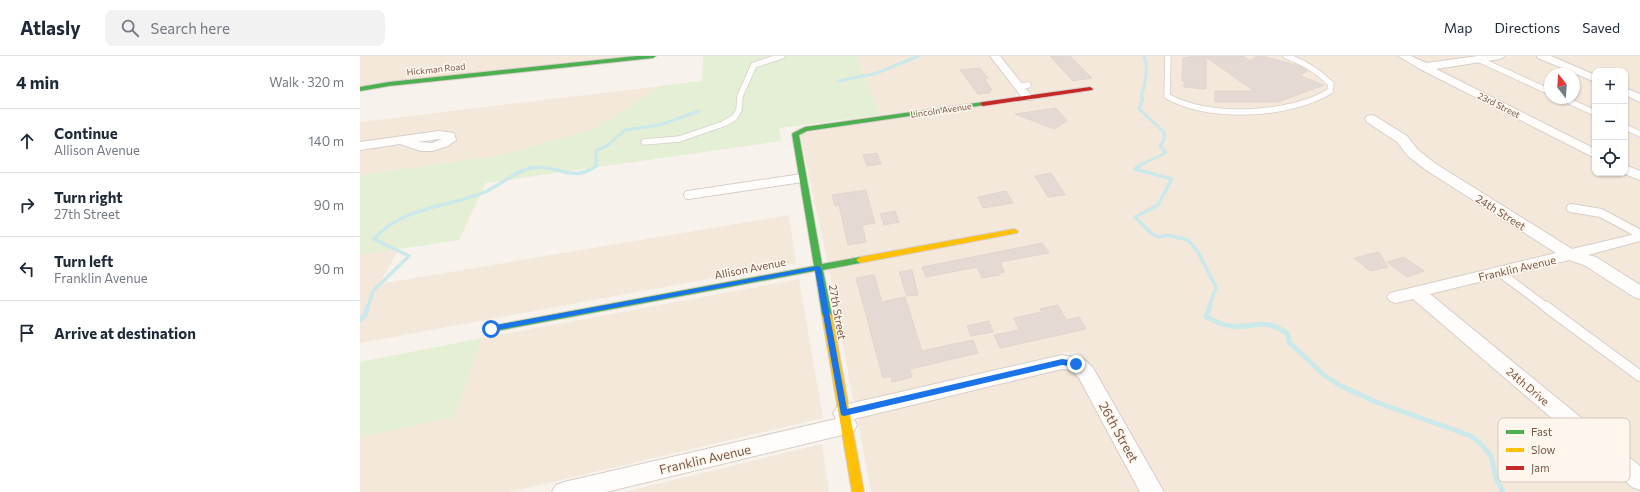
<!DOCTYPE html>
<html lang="en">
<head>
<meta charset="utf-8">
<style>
  body { margin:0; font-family:Commissioner,sans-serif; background:#f2f2f3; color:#1f2937 }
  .controls { position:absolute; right:12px; top:12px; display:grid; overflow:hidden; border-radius:8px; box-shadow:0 1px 3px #0004 }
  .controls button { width:36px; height:36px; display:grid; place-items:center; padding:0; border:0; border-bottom:1px solid #e0e1e3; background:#fff; color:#1f2937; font:20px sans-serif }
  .compass { position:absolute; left:1184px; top:12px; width:36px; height:36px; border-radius:50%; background:#fff; box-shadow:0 1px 3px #0004; rotate:343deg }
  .stop { position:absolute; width:12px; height:12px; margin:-9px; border:3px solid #1a73e8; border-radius:50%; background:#fff }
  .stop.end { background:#1a73e8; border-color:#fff; box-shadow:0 1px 4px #0008 }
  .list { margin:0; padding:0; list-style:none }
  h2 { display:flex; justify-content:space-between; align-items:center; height:52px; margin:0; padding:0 16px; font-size:17px }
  h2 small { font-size:13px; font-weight:400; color:#747a83 }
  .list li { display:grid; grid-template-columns:26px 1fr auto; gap:12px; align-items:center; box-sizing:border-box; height:64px; padding:0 16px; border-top:1px solid #e0e1e3 }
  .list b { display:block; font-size:15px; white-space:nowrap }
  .list p { margin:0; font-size:13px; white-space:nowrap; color:#747a83 }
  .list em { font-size:13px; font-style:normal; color:#747a83 }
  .icon { flex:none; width:22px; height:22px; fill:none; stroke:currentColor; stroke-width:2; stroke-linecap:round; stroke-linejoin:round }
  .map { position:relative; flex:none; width:1280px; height:436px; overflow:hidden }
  header { display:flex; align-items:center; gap:24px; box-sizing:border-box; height:56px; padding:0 20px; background:#fff; border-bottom:1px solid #e0e1e3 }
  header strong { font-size:19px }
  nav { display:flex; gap:22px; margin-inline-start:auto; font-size:14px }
  .search { width:280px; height:36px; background:#f2f2f3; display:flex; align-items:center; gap:10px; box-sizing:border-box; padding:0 14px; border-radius:8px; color:#747a83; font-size:15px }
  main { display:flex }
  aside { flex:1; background:#fff }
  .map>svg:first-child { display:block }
  .residential { fill:#f4e8db }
  .green { fill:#e5efd5 }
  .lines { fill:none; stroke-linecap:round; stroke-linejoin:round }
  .stream-far2 { stroke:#cbe8ea; stroke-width:3 }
  .stream-far1 { stroke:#cbe8ea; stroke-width:3.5 }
  .stream { stroke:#cbe8ea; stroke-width:5 }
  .building { fill:#e5dad3; stroke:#e1d5cd }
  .lane-far2-casing { stroke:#d7cec8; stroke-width:7 }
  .lane-far1-casing { stroke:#d7cec8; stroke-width:10 }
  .lane-casing { stroke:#d7cec8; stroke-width:12 }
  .street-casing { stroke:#d7cec8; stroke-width:2 }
  .fast-casing { stroke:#d8cec7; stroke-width:2 }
  .slow-casing { stroke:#d8cec7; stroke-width:2 }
  .jam-casing { stroke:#d8cec7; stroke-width:2 }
  .lane-far2 { stroke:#fefdfc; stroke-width:5.5 }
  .lane-far1 { stroke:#fefdfc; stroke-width:8 }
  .lane { stroke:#fefdfc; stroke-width:10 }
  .street { fill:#fefdfc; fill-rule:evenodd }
  .fast { fill:#4caf50; fill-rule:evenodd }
  .slow { fill:#ffc107; fill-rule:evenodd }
  .jam { fill:#c62828; fill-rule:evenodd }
  .route { fill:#1a73e8 }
  .labels { text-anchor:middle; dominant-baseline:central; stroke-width:3; stroke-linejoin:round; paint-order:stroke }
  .far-street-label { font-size:9px; fill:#795848; stroke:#fff7ed }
  .street-label { font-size:11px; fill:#795848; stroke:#fff7ed }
  .near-street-label { font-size:13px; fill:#795848; stroke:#fff7ed }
  .key { fill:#fff7ed; stroke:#d7c7bc; stroke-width:1 }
  .key-label { font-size:11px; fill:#795848 }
</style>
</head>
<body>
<header>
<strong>Atlasly</strong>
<div class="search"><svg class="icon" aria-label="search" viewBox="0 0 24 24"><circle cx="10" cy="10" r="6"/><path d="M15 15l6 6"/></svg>Search here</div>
<nav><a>Map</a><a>Directions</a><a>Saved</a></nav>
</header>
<main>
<aside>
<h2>4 min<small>Walk · 320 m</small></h2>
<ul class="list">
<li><svg class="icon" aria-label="ahead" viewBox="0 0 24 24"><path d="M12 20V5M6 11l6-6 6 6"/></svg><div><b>Continue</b><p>Allison Avenue</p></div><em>140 m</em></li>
<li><svg class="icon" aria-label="right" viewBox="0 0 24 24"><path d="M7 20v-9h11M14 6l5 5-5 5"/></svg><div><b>Turn right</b><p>27th Street</p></div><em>90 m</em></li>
<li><svg class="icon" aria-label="left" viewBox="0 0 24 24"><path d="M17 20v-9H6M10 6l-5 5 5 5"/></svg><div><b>Turn left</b><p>Franklin Avenue</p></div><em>90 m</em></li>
<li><svg class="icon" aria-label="arrive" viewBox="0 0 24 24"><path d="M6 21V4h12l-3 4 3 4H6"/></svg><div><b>Arrive at destination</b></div></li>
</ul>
</aside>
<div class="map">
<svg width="1280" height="436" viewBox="0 0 1280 436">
  <rect width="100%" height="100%" fill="#f8f2ec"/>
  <g class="residential">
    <polygon points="0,0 293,0 0,31"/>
    <polygon points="496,0 631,0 658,37 656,40 520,59"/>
    <polygon points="639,0 1037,0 1235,101 1235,117 1265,117 1280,124 1280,178 1214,193 1207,192 1006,63 1194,196 1192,198 1026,238 1036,246 1051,242 1057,244 1280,432 1280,436 801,436 729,308 723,301 714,295 502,345 495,345 493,343 467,204 440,78 676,37 668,35"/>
    <polygon points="1048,0 1121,0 1068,7"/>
    <polygon points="1157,0 1176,0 1235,25 1235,56 1205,42 1214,42 1214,18 1190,18 1190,35 1126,4"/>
    <polygon points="1186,0 1280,0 1280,39 1265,33 1265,15 1235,15 1235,20"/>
    <polygon points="1120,5 1190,37 1190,42 1200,42 1235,58 1235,94 1074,12"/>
    <polygon points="301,30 234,73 136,100 0,119 0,66"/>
    <polygon points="1265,38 1280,44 1280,77 1265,70"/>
    <polygon points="1265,72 1280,79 1280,116 1265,109"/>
    <polygon points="429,159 436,207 0,287 0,199 39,193 19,228"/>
    <polygon points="1280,184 1280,232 1232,200 1233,198"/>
    <polygon points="1211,205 1218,205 1280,243 1280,317 1150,221 1150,219"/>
    <polygon points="1137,222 1152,229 1280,322 1280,418 1070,239"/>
    <polygon points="439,223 463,362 150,436 0,436 0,381 94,361 122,282"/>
    <polygon points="707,312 715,313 780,436 511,436 498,365 501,361"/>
    <polygon points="462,388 469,436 264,436"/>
  </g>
  <g class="green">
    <polygon points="343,0 496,0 520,59 419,72 421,85 126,127 99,184 0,199 0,119 136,100 234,73 301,30 342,25"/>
    <polygon points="122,282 94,361 0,381 0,306"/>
  </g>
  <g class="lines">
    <g class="stream-far2">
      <polyline points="478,25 514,18 559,0"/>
      <polyline points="236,109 236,95 248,89 265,74 300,69 339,55"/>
      <path d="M780 109 806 97 800 90 804 84V76L779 53 783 42 781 41C785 30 789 11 784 0"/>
    </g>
    <g class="stream-far1">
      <polyline points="782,108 775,113 812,123 798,149 775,161 792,178 799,181 807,179 828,184 838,196 856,231 849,251"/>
      <path d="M8 251 13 235 49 200 14 183C41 151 89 151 125 136 141 129 154 115 171 112 196 107 212 128 236 110V108"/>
    </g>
    <g class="stream">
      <path d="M850 250 846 261C854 264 862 269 870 270 896 273 902 260 928 278L929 286 964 319 979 329 1016 346 1111 380 1121 388 1131 400 1136 422 1143 436"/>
      <polyline points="0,264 5,259 8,250"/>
    </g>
  </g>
  <g class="building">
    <polygon points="690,0 710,0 732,22 713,25"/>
    <polygon points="836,0 883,0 890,5 897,0 903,0 942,11 947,15 940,20 964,29 918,46 855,46 855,35 894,35 846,1 846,33 824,31 824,25 822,25 823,2"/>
    <polygon points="620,12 628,22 624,22 632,34 629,34 630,37 618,38 600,14"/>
    <polygon points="696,52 707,65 694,73 655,58"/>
    <polygon points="517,97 521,108 507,110 503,99"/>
    <polygon points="691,117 705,139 688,141 675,120"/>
    <polygon points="506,134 515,167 502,169 506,186 488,189 479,149 475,150 472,139"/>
    <polygon points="646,135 653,147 623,152 618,141"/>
    <polygon points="535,155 539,166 524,169 520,158"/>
    <polygon points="682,187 689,197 640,206 644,216 639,217 640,219 622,222 617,211 566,221 562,211"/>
    <polygon points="1019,196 1028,211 1010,215 994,202"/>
    <polygon points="1044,201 1064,215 1047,221 1027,206"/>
    <polygon points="552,214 558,239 547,240 539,216"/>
    <polygon points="514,219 522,246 545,241 562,295 613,284 618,297 550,313 552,321 532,326 531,320 523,322 496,222"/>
    <polygon points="698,249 706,264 719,261 726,273 640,292 634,279 659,274 654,262 682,256 680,253"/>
    <polygon points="629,265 633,276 611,280 607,270"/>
  </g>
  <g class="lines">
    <g class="lane-far2-casing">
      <g id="lane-far2">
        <path d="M808 0 807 40C847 64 931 60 970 35L971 28C958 15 943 6 926 0"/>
        <polyline points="1118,3 1190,36"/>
        <polyline points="660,30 668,29"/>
        <polyline points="1202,42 1235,57"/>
        <polyline points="1265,71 1280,78"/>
        <polyline points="284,86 319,83 363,68 374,62 379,54 380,40 394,9 422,0"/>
      </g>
    </g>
    <g class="lane-far1-casing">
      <g id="lane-far1">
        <polyline points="328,139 442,122"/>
        <polyline points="1211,152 1241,157 1280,178"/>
        <polyline points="1139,216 1186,251"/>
      </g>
    </g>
    <g class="lane-casing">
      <polyline id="lane" points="1185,250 1280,320"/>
    </g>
    <g class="street-casing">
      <g id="street">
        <polygon points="630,0 640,0 672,40 674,42 672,44 664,44"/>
        <polygon points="1038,0 1051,0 1066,7 1118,0 1145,0 1140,3 1076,13 1235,93 1235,102 1060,13"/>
        <polygon points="1177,0 1191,0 1235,19 1235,26 1178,2"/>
        <polygon points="1265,32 1280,38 1280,46 1265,39"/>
        <polygon points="1011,59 1015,60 1047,80 1058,94 1076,108 1212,193 1280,177 1280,185 1228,199 1236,201 1280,229 1280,243 1274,241 1224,209 1209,204 1070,238 1280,410 1280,434 1272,431 1053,243 1036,247 1030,245 1027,241 1030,237 1196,197 1066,114 1048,100 1037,86 1007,66 1005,63 1007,60"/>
        <path d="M79 75 94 77 96 84 88 90 72 95H61L40 88 0 94V86ZM79 83H82L72 87 57 86Z"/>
        <polygon points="1265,109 1280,115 1280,124 1262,117 1265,117"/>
        <polygon points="702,299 724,303 733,312 804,436 780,436 719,322 711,314 702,313 494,363 497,369 494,375 486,378 246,436 192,436 196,429 204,426 476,363 473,357 477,351 484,349"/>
      </g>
    </g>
    <g class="fast-casing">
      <g id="fast">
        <polygon points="277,0 296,0 293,2 29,30 0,35 0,31 29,26"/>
        <polygon points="623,46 626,48 625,49 447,75 439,79 462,208 500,201 504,204 500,207 463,214 472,259 470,261 467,262 462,259 455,215 131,276 128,275 126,273 128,271 131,270 454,210 432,78 433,77 445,71"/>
      </g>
    </g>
    <g class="slow-casing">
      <g id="slow">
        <polygon points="654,173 658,175 657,177 500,207 496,204 500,201"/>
        <polygon points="467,256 472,259 504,436 492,436 462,259"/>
      </g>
    </g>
    <g class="jam-casing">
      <polygon id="jam" points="730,31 733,33 732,34 623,50 620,48 623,46"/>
    </g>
    <use href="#lane-far2" class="lane-far2"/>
    <use href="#lane-far1" class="lane-far1"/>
    <use href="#lane" class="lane"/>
    <use href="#street" class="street"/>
    <use href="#fast" class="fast"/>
    <use href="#slow" class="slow"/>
    <use href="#jam" class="jam"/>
  </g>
  <polygon class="route" points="458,210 461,212 487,353 702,303 716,305 720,308 716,311 702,309 484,360 481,359 455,214 131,275 128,273 131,270"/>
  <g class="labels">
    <g class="far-street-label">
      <text transform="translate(76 13) rotate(-6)">Hickman Road</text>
      <text transform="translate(1139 49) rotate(27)">23rd Street</text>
      <text transform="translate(581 54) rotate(-8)">Lincoln Avenue</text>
    </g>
    <g class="street-label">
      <text transform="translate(1141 156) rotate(32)">24th Street</text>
      <text transform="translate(390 212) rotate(-11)">Allison Avenue</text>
      <text transform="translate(1157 212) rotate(-13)">Franklin Avenue</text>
      <text transform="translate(478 256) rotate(80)">27th Street</text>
      <text transform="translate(1168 330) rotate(40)">24th Drive</text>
    </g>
    <g class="near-street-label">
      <text transform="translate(759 376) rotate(61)">26th Street</text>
      <text transform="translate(345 403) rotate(-13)">Franklin Avenue</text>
    </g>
  </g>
  <rect x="1138" y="362" width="132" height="64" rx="6" class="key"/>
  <rect x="1146" y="374" width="18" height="4" fill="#4caf50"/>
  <rect x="1146" y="392" width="18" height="4" fill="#ffc107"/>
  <rect x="1146" y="410" width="18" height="4" fill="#c62828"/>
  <g class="key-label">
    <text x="1171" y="380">Fast</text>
    <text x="1171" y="398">Slow</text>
    <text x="1171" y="416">Jam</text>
  </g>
</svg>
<div class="controls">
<button>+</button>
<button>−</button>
<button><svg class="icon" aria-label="locate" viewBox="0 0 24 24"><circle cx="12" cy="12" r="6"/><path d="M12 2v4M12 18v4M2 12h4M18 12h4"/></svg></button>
</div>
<svg class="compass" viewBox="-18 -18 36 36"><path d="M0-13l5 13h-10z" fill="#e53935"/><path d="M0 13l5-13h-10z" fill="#747a83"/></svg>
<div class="stop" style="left:131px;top:273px"></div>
<div class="stop end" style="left:716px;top:308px"></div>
</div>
</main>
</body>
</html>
